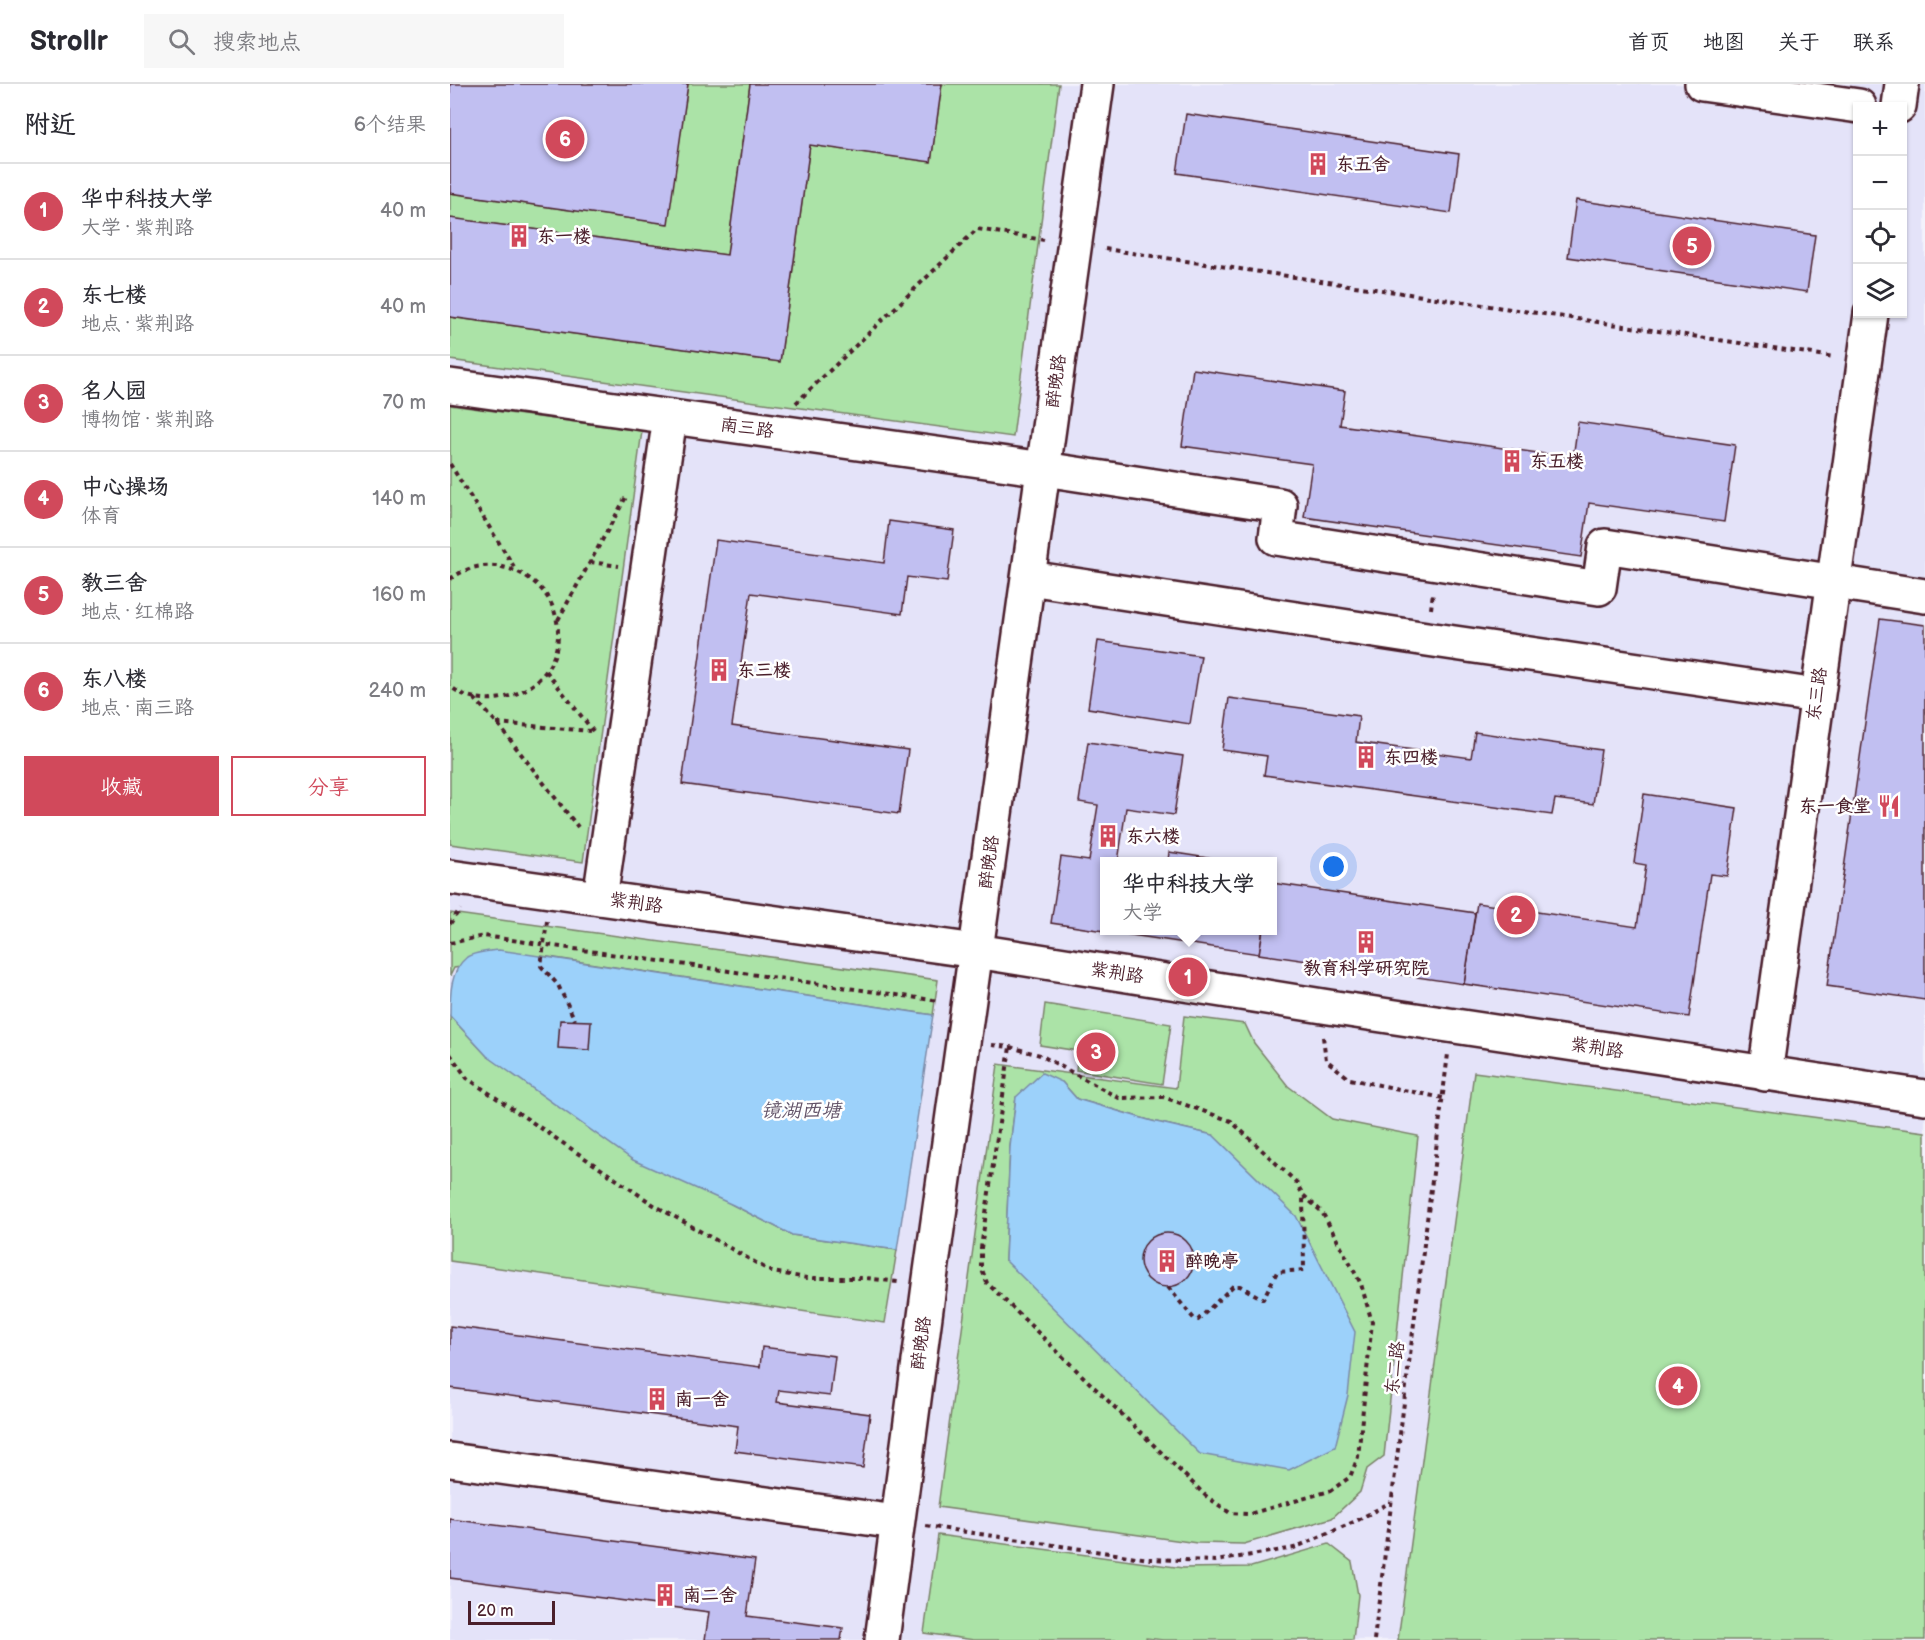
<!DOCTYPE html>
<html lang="zh">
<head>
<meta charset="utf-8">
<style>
  body { margin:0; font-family:"Balsamiq Sans","LXGW WenKai TC",sans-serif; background:#f7f7f7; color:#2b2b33 }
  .controls { position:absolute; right:18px; top:18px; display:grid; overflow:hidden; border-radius:0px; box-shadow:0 2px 4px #0004 }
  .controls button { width:54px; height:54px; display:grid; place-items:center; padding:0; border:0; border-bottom:2px solid #e1e1e2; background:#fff; color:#2b2b33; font:30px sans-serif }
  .scale { position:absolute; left:18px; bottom:15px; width:87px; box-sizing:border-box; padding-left:6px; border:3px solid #4a1f2b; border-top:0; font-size:16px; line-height:21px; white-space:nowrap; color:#4a1f2b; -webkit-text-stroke:4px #fff; paint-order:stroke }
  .you { position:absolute; left:884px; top:783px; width:21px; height:21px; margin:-15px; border:4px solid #fff; border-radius:50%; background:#1a73e8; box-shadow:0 0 0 9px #1a73e833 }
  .badge { display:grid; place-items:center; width:39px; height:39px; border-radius:50%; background:#d1495b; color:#fff; font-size:20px; font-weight:700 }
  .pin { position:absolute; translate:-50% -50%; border:3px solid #fff; box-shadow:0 2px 6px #0006 }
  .popup { position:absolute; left:650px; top:773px; width:177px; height:78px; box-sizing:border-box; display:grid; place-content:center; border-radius:0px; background:#fff; filter:drop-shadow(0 2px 4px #0005); font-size:20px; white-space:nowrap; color:#7c7c81 }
  .popup b { font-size:22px; color:#2b2b33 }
  .popup::after { content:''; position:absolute; left:50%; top:100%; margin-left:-12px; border:12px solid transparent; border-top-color:#fff }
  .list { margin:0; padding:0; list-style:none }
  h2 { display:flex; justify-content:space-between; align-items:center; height:78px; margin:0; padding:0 24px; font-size:26px }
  h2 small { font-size:20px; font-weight:400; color:#7c7c81 }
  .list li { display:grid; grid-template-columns:39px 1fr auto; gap:18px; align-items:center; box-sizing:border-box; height:96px; padding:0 24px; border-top:2px solid #e1e1e2 }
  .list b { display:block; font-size:22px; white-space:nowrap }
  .list p { margin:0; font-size:20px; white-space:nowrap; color:#7c7c81 }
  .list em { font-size:20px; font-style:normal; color:#7c7c81 }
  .actions { display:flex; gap:12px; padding:18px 24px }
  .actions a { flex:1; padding:14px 0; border:2px solid #d1495b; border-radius:0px; text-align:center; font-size:21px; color:#d1495b }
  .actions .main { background:#d1495b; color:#fff }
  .icon { flex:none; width:33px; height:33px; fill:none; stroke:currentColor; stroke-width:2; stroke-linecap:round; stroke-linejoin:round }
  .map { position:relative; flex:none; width:1475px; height:1556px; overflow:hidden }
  header { display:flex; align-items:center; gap:36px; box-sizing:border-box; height:84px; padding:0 30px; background:#fff; border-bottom:2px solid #e1e1e2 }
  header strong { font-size:28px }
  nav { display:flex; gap:33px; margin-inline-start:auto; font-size:21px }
  .search { width:420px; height:54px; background:#f7f7f7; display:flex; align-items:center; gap:15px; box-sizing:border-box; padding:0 21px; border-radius:0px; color:#7c7c81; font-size:22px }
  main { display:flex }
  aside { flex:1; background:#fff }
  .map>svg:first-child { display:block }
  .built { fill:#e4e3f9; fill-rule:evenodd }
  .green { fill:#abe3a7; stroke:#7a8169; stroke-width:1.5; fill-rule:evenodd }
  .water { fill:#9cd1fa; stroke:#7b8aa7; stroke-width:1.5 }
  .building { fill:#c1bff1; stroke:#4a1f2b; stroke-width:1.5 }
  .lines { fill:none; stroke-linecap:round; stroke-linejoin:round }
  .minor-casing { stroke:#4a1f2b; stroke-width:38 }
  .path { stroke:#4a1f2b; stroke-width:4; stroke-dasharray:4.5 4.5; stroke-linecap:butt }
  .minor { stroke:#fff; stroke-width:33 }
  .labels { text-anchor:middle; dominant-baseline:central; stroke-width:5; stroke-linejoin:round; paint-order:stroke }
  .poi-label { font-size:18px; font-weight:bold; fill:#4a1f2b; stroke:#fff; text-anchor:start }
  .street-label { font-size:18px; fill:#4a1f2b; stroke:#fff }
  .water-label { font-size:20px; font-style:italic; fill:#635469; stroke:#fff }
</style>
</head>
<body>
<header>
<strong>Strollr</strong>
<div class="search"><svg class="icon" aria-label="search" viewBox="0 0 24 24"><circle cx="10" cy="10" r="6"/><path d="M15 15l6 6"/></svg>搜索地点</div>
<nav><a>首页</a><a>地图</a><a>关于</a><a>联系</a></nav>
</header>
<main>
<aside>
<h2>附近<small>6个结果</small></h2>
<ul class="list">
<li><span class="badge">1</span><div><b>华中科技大学</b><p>大学 · 紫荆路</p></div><em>40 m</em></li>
<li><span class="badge">2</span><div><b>东七楼</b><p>地点 · 紫荆路</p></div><em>40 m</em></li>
<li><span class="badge">3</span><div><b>名人园</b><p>博物馆 · 紫荆路</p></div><em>70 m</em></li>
<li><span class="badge">4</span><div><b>中心操场</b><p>体育</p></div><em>140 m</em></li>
<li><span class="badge">5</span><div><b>教三舍</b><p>地点 · 红棉路</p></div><em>160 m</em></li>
<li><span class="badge">6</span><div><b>东八楼</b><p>地点 · 南三路</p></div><em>240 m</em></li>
</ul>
<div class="actions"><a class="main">收藏</a><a>分享</a></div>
</aside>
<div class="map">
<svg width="1475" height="1556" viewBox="0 0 1475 1556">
  <rect width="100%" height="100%" fill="#f3f2fc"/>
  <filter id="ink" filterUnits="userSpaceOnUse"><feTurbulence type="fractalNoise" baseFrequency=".0167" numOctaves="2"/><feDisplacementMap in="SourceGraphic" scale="12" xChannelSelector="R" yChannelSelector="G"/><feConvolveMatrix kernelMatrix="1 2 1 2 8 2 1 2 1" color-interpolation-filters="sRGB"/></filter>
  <g filter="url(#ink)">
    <path class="built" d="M0 0H1475V1556H0ZM1408 22H1452V230H1408ZM654 778H822V846H654Z"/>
    <g class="green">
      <polygon points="238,0 300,0 277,171 0,134 0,109 217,140"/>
      <polygon points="492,0 609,0 563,353 0,276 0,233 330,278 360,61 481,78"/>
      <polygon points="0,321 192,347 133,778 0,760"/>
      <polygon points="0,829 488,896 483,931 92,872 4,884 0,892"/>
      <polygon points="595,920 721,940 712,1000 626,986 628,967 590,961"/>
      <polygon points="0,932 37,972 283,1121 342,1151 447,1166 435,1239 0,1177"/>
      <path d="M734 932 795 940 804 959 838 1002 882 1035 968 1052 934 1372 917 1385 910 1408 882 1434 794 1460 747 1459 488 1423 548 980 726 1004ZM612 998 627 1015 702 1037 763 1051 555 1176 560 1063 566 1013Z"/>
      <polygon points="1024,988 1475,1048 1475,1556 948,1556"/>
      <polygon points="488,1451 733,1484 801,1483 879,1460 902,1478 908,1511 903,1556 713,1556 696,1554 695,1556 524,1556 474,1549"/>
    </g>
    <g class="water">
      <path d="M49 866 483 931 447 1166 342 1151 283 1121 183 1076 37 972 0 932C0 910 0 887 17 873 25 868 39 867 49 866Z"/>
      <polygon points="592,989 612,998 627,1015 702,1037 763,1051 846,1132 905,1248 898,1311 885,1363 839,1386 750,1370 555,1176 560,1063 566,1013"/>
    </g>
    <g class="building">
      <polygon points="0,0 238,0 218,140 0,109"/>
      <polygon points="300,0 492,0 481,78 360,61 330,278 0,233 0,134 277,171"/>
      <polygon points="736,30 1009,70 1001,129 727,89"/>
      <polygon points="1126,116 1365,151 1357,208 1118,173"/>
      <polygon points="743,285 895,307 890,341 1123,374 1128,338 1285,361 1274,438 1139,419 1131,473 854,433 862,380 732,362"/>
      <polygon points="439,437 504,446 497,498 457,493 452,530 301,509 282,642 458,666 449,730 232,700 266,456 434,479"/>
      <polygon points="1430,535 1475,541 1475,916 1377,902"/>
      <polygon points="648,557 751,572 740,640 638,624"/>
      <polygon points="779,614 909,632 906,658 1021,674 1025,648 1151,666 1143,720 1105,715 1102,731 814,691 817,672 772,666"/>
      <polygon points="638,658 733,672 724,731 676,724 668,778 654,778 654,846 813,846 809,870 601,839 611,773 639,777 648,721 629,718"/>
      <polygon points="1194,710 1287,724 1277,792 1260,790 1239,933 1014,900 1027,819 1187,843 1196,781 1184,779"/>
      <polygon points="719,768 783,778 718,778"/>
      <polygon points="822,799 1025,829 1014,900 809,870 813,846 822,846"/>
      <polygon points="110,936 141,937 139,966 108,964"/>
      <circle cx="717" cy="1176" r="27"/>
      <polygon points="0,1242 310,1283 312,1263 385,1272 380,1312 329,1306 327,1318 420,1330 413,1384 285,1367 288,1342 0,1304"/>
      <polygon points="0,1435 305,1476 297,1532 393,1544 391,1556 255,1556 259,1528 0,1494"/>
    </g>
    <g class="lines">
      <g class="minor-casing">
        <g id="minor">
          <polyline points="1252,0 1409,22"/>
          <polyline points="1449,22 1452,0"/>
          <polyline points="0,302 594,385 830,421 826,454 1149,504 1155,462 1475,512"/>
          <polyline points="579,494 977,555 1367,612"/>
          <polyline points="0,793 526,867 879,923 1475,1013"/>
          <polyline points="150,814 220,333"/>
          <polyline points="1315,990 1421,230"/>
          <polyline points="0,1376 446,1438"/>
          <polyline points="432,1556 479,1202 647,0"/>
        </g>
      </g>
      <g class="path">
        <polyline points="655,165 1384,273"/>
        <polyline points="346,319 527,145 594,156"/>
        <polyline points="0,380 66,486"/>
        <polyline points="140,478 169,482"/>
        <path d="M0 495C15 484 34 479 52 483 124 498 128 595 56 613 38 618 15 615 0 602"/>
        <polyline points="981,525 983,508"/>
        <polyline points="108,536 176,413"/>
        <polyline points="96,587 143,647"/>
        <polyline points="24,614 47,639 128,743"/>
        <polyline points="47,639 140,647"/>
        <polyline points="97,837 91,882 108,901 125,936"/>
        <polyline points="0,840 10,825"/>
        <polyline points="0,859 34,852 489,917"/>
        <polyline points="873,953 876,976 900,995 993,1014"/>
        <polyline points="542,961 560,963 590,971 669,1014 713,1013 781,1037 846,1098 853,1111 872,1128 911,1200 922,1238 908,1373 900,1393 880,1407 799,1430 780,1429 756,1412 537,1199 531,1183 531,1164 560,963"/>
        <polyline points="0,970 17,994 204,1121 322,1188 357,1194 416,1194 448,1198"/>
        <polyline points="718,1203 745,1236 748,1236 783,1202 790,1202 813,1215 827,1188 854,1186 853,1111"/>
        <polyline points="476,1442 699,1475 766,1477 844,1464 906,1437 941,1418"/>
        <polyline points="924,1556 998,970"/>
      </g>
      <use href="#minor" class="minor"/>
    </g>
  </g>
  <defs>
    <g id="building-bare" transform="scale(1.8)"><path d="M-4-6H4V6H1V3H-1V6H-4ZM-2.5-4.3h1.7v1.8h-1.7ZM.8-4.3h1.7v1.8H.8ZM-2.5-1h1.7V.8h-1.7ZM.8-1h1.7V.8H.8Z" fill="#d1495b" stroke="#fff" stroke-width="2.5" paint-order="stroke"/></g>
    <g id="restaurant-bare" transform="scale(1.8)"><path d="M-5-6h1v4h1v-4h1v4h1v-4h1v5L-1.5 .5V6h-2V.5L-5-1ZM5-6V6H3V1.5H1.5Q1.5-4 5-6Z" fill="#d1495b" stroke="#fff" stroke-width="2.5" paint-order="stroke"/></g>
  </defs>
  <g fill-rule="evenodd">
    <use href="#building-bare" x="868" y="80"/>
    <use href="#building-bare" x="69" y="152"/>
    <use href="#building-bare" x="1062" y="377"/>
    <use href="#building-bare" x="269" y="586"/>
    <use href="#building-bare" x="916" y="673"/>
    <use href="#restaurant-bare" x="1439" y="722"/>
    <use href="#building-bare" x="658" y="752"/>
    <use href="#building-bare" x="916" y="858"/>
    <use href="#building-bare" x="717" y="1177"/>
    <use href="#building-bare" x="207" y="1315"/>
    <use href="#building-bare" x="215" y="1511"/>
  </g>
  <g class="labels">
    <g class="poi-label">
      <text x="886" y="80">东五舍</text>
      <text x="87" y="152">东一楼</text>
      <text x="1080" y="377">东五楼</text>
      <text x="287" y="586">东三楼</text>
      <text x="934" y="673">东四楼</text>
      <text x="1421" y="722" text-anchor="end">东一食堂</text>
      <text x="676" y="752">东六楼</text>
      <text x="916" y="884" text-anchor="middle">教育科学研究院</text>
      <text x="735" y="1177">醉晚亭</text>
      <text x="225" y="1315">南一舍</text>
      <text x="233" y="1511">南二舍</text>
    </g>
    <g class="street-label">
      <text transform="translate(606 297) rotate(-82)">醉晚路</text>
      <text transform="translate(297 344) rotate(8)">南三路</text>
      <text transform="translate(1367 610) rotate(-82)">东三路</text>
      <text transform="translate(539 778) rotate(-82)">醉晚路</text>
      <text transform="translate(186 819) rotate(8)">紫荆路</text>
      <text transform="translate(667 889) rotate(9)">紫荆路</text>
      <text transform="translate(1147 964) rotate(9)">紫荆路</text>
      <text transform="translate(471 1259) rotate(-82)">醉晚路</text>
      <text transform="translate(945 1284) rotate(-83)">东二路</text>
    </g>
    <g class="water-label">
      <text x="351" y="1027">镜湖西塘</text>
    </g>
  </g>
</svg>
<div class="controls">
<button>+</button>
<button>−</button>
<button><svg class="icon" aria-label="locate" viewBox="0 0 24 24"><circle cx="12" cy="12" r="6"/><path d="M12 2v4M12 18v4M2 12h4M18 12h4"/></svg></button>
<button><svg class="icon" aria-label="layers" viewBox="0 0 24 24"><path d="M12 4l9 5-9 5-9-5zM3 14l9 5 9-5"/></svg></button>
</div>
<div class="scale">20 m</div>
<div class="you"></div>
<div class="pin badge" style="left:738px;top:893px">1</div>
<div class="popup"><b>华中科技大学</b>大学</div>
<div class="pin badge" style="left:1066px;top:831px">2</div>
<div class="pin badge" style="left:646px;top:968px">3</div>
<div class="pin badge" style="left:1228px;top:1302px">4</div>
<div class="pin badge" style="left:1242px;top:162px">5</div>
<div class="pin badge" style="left:115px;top:55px">6</div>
</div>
</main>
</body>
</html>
